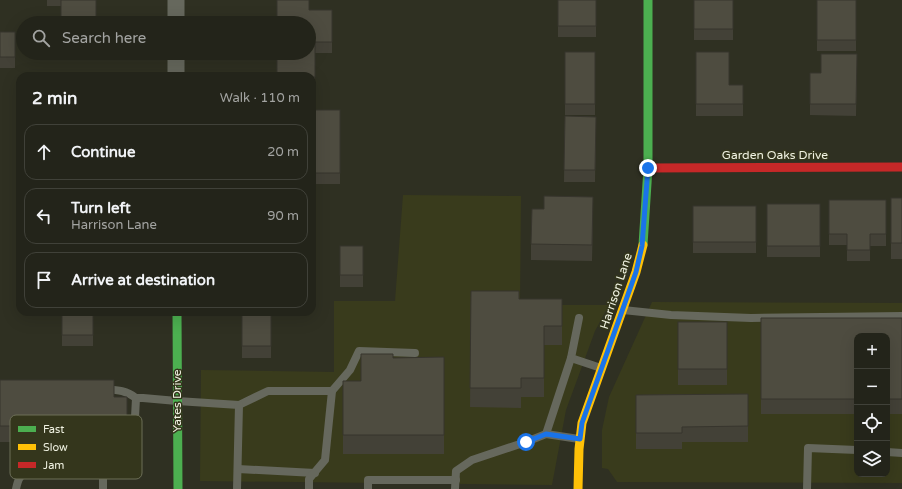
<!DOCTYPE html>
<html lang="en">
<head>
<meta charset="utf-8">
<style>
  body { margin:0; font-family:"Varela Round",sans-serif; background:#2b2c23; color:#f1f3f6 }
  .controls { position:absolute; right:12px; bottom:12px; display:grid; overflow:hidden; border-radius:8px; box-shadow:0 4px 16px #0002 }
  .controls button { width:36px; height:36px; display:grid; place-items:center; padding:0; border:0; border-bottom:1px solid #404139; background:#23241a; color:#f1f3f6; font:20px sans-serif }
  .stop { position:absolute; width:12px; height:12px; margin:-9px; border:3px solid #1a73e8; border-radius:50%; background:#fff }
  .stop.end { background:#1a73e8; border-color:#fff; box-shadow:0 1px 4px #0008 }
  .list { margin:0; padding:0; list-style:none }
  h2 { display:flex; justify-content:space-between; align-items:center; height:52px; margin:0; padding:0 16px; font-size:17px }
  h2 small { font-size:13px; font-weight:400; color:#a3a4a2 }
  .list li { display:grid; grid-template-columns:26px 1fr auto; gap:12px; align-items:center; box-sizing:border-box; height:56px; margin:0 8px 8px; padding:0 8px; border:1px solid #404139; border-radius:12px }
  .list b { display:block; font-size:15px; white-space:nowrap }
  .list p { margin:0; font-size:13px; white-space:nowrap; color:#a3a4a2 }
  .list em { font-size:13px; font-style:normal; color:#a3a4a2 }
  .icon { flex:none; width:22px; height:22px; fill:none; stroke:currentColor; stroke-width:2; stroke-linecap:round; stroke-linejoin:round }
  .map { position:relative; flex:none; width:902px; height:489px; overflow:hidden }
  .search { position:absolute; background:#23241a; box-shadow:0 4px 16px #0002; left:16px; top:16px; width:300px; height:44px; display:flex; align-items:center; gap:10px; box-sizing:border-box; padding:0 14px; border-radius:22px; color:#a3a4a2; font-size:15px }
  .panel { position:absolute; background:#23241a; box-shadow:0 4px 16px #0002; left:16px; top:72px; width:300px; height:244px; border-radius:12px }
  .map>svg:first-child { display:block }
  .built { fill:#393b1c; fill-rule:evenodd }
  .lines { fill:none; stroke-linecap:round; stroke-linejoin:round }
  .lane { stroke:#66685d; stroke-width:8 }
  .street { stroke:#66685d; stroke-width:17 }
  .fast { stroke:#4caf50; stroke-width:9 }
  .slow { stroke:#ffc107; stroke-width:9 }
  .jam { stroke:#c62828; stroke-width:9 }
  .wall { fill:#434137 }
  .shaded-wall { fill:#37352d }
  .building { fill:#4e4c40; stroke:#37352d }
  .route { stroke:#1a73e8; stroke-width:5 }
  .labels { text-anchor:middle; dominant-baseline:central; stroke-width:3; stroke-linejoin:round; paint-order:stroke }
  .street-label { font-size:12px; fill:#f0f2e2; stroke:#34361c }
  .key { fill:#34361c; stroke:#6c6e57; stroke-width:1 }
  .key-label { font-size:11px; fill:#f0f2e2 }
</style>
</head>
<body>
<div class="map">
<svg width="902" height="489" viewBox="0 0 902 489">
  <rect width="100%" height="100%" fill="#2f3022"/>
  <g class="built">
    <polygon points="403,195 521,196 520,305 609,305 595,331 566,410 552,485 200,481 201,370 334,372 334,301 395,301"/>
    <path d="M652 302 902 303V483L617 482 608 469 602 468V430L609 397ZM857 336H887V474H857Z"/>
  </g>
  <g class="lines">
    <g class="lane">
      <polyline points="623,310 671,315 751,318 902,316"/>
      <polyline points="579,318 571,358 601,368"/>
      <path d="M103 389C116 390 126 390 136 398"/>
      <polyline points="332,391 350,370 359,351 415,353"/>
      <polyline points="546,434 571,358"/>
      <polyline points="887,452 902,453"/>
      <polyline points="238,469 315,473"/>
      <path d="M16 489C18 479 20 475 29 470 63 470 98 472 131 462L133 456 136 398H143L177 401 239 405 268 391H332L325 460 309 479V489"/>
      <polyline points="103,489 103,468"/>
      <polyline points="237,489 239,405"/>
      <polyline points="368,489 368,480 456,480"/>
      <polyline points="455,489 456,471 472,460 526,442 546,434 579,439"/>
      <polyline points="807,489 808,448 857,450"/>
    </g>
    <g class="street">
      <polyline points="176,0 176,23"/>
      <polyline points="176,53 176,76"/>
    </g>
    <g class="fast">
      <polyline points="643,245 648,168 648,0"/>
      <polyline points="177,312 178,489"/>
    </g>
    <polyline class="slow" points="578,489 579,449 582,423 636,272 643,245"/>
    <polyline class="jam" points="648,168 902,167"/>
  </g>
  <g class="wall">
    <polygon points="47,0 96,0 61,6 47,6"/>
    <rect x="558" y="0" width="38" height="37"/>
    <rect x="694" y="0" width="39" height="40"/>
    <rect x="817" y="0" width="39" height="51"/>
    <polygon points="309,10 332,10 332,53 315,53 315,88 312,88"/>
    <rect x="0" y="32" width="15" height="36"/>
    <rect x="565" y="52" width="30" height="63"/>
    <polygon points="696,52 729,85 743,85 743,116 696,116"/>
    <polygon points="857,54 856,116 810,115 810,73 821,73"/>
    <rect x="312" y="110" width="28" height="74"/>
    <polygon points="565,116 596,117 595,182 564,182"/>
    <rect x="891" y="198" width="11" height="61"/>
    <polygon points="829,200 886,200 886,246 870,246 870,261 847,261 847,245 829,245"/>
    <rect x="767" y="204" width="53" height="53"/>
    <rect x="693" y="206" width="63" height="47"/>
    <polygon points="593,213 592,261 531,260 531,244"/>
    <rect x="340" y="246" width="23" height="41"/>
    <polygon points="471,291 519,299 562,299 562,345 544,345 544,397 521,397 521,408 470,407"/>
    <rect x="62" y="312" width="31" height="34"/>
    <rect x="242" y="312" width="29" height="46"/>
    <polygon points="761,318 902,318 902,414 887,414 887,336 857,336 857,414 761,414"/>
    <rect x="678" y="322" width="49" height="63"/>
    <polygon points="444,357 444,454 343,454 343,381 361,381 393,358"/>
    <polygon points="0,380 114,397 127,397 127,442 0,442"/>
    <polygon points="748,394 748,442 682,442 682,449 636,449 636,395"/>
  </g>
  <polygon class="shaded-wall" points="593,197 593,213 592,261 592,245"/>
  <g class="building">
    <rect x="61" y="0" width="35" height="23"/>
    <polygon points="277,0 309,0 309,10 332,10 332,42 315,42 315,77 312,77 312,76 277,76 277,53 309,53 309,23 277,23"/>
    <rect x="558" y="0" width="38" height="26"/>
    <rect x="694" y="0" width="39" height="29"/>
    <rect x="817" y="0" width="39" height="40"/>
    <rect x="0" y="32" width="15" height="25"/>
    <rect x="565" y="52" width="30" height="52"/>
    <polygon points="696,52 729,52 729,85 743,85 743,104 696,104"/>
    <polygon points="821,54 857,54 856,104 810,104 810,73 821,73"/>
    <rect x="312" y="110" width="28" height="63"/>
    <polygon points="565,116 596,117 595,170 564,170"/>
    <polygon points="544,196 593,197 592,245 531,244 532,209 544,209"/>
    <rect x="891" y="198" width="11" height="45"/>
    <polygon points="829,200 886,200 886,234 870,234 870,250 847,250 847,234 829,234"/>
    <rect x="767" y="204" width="53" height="42"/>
    <rect x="693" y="206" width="63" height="36"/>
    <rect x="340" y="246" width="23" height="29"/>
    <polygon points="471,291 519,291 519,299 562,299 562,326 544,326 544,378 521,378 521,388 470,388"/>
    <rect x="62" y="312" width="31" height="23"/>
    <rect x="242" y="312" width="29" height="34"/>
    <polygon points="761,318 902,318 902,399 887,399 887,336 857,336 857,399 761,399"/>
    <rect x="678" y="322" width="49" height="47"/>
    <polygon points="361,354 393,354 393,358 444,357 444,435 343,435 343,381 361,381"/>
    <polygon points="0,380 114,380 114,397 127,397 127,426 0,426"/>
    <polygon points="748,394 748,426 682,427 682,433 636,433 636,395"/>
  </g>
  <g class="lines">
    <polyline class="route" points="526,442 546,434 580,439 582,423 636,272 642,246 648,168"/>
  </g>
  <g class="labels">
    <g class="street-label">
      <text x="775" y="155">Garden Oaks Drive</text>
      <text transform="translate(616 291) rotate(-72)">Harrison Lane</text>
      <text transform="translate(177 401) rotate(-90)">Yates Drive</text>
    </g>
  </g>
  <rect x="10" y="415" width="132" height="64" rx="6" class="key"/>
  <rect x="18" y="426" width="18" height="6" fill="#4caf50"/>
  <rect x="18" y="444" width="18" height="6" fill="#ffc107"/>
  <rect x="18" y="462" width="18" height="6" fill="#c62828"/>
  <g class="key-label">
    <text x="43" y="433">Fast</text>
    <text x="43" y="451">Slow</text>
    <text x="43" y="469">Jam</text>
  </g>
</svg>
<div class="controls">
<button>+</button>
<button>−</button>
<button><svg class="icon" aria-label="locate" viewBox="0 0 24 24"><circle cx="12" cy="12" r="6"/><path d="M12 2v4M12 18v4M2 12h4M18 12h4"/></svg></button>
<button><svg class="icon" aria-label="layers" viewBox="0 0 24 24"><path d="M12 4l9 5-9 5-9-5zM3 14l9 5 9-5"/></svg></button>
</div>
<div class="stop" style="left:526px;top:442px"></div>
<div class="stop end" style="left:648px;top:168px"></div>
<div class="search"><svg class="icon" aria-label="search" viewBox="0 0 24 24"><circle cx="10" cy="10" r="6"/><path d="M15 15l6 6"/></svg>Search here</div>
<section class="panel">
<h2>2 min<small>Walk · 110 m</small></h2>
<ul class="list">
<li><svg class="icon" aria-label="ahead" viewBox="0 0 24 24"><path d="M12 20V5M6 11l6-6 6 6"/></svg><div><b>Continue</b></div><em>20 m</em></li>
<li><svg class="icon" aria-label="left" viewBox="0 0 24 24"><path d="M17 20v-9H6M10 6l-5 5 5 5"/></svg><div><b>Turn left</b><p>Harrison Lane</p></div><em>90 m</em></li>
<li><svg class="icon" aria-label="arrive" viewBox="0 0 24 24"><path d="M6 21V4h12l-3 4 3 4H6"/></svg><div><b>Arrive at destination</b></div></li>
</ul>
</section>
</div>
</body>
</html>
